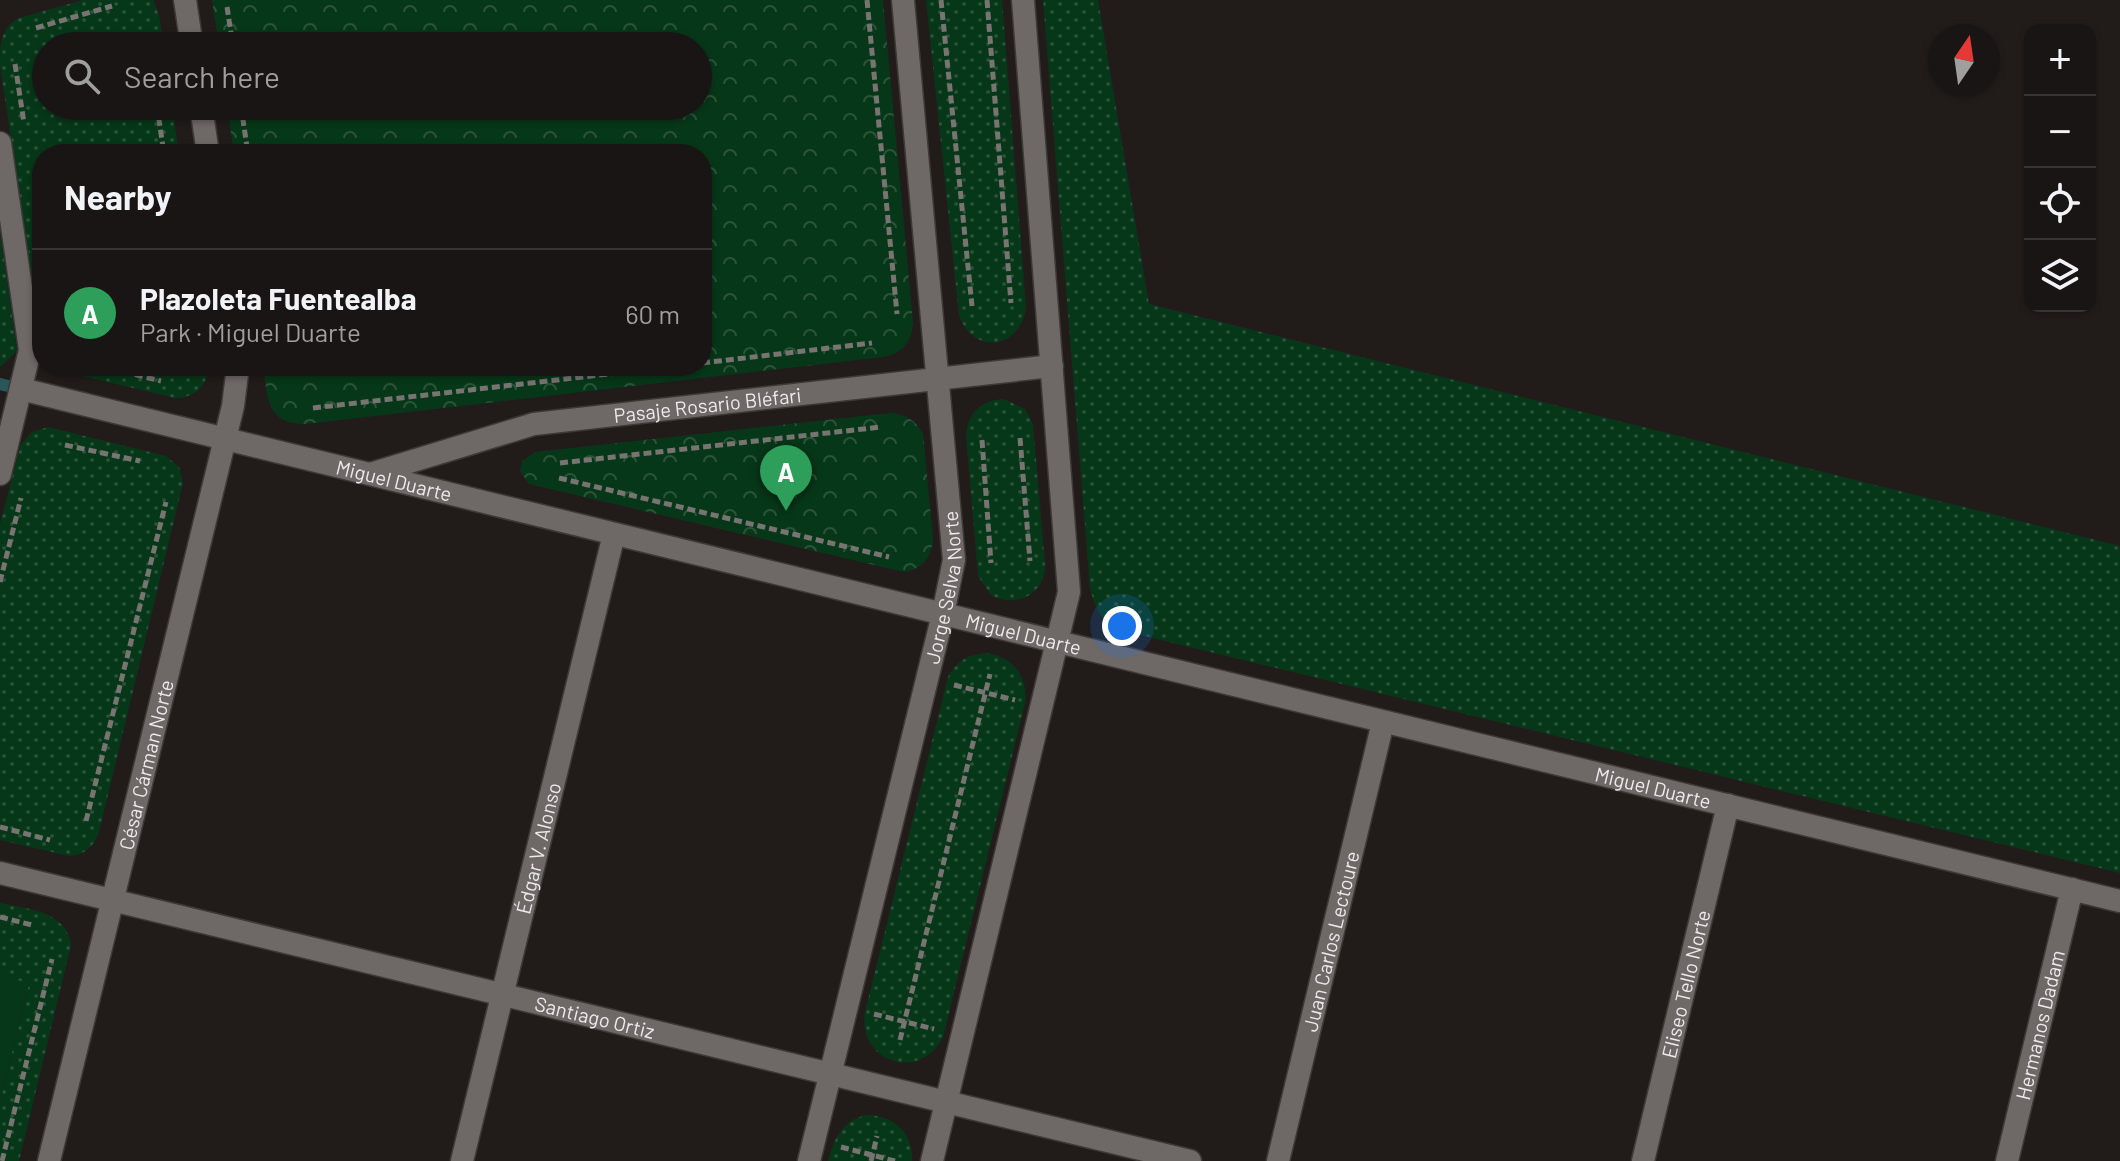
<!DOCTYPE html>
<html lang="en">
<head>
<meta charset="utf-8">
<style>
  body { margin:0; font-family:Barlow,sans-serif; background:#262222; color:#f1f3f6 }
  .controls { position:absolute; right:24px; top:24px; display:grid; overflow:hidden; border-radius:16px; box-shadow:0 2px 6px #0004 }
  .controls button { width:72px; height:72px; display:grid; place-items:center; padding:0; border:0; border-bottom:2px solid #373434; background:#191514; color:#f1f3f6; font:40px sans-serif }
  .compass { position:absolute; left:1928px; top:24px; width:72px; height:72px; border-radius:50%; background:#191514; box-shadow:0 2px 6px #0004; rotate:13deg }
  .you { position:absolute; left:1122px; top:626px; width:28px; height:28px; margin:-20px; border:6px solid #fff; border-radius:50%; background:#1a73e8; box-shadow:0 0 0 12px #1a73e833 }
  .badge { display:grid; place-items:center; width:52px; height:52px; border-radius:50%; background:#0f766e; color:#fff; font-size:26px; font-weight:700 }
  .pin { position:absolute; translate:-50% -66px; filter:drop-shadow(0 2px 4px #0008) }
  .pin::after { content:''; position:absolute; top:42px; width:28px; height:24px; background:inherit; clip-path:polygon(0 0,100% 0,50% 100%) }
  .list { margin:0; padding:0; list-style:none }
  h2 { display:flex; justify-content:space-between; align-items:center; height:104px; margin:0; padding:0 32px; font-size:34px }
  h2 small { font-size:26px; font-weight:400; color:#9f9fa0 }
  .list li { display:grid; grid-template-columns:52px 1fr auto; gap:24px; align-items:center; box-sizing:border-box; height:128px; padding:0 32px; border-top:2px solid #373434 }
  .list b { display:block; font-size:30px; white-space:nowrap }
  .list p { margin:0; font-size:26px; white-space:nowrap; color:#9f9fa0 }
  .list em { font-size:26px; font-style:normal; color:#9f9fa0 }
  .icon { flex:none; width:44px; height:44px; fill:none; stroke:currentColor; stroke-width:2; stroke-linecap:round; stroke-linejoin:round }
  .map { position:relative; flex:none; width:2120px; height:1161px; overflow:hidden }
  .search { position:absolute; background:#191514; box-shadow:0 2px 6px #0004; left:32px; top:32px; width:680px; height:88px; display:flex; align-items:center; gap:20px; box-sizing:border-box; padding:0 28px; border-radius:44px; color:#9f9fa0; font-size:30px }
  .panel { position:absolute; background:#191514; box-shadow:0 2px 6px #0004; left:32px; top:144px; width:680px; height:232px; border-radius:32px }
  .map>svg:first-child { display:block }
  .grass { fill:url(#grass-dots) }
  .park { fill:url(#park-crowns) }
  .garden { fill:#073719 }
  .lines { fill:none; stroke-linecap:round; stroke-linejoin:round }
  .stream { stroke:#28575a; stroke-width:12 }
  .minor-casing { stroke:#3c3937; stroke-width:25 }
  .path { stroke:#787472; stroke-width:5; stroke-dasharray:8 4; stroke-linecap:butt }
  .minor { stroke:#6e6866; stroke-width:22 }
  .labels { text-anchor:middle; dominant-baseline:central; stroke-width:6; stroke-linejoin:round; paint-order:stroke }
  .street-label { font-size:20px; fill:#edeae9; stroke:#211c1a }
</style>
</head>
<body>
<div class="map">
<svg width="2120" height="1161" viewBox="0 0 2120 1161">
  <defs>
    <pattern id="grass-dots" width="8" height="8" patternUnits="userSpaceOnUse" patternTransform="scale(2)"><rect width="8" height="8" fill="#073719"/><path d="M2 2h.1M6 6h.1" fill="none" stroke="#2b543a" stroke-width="1.8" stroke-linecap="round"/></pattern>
    <pattern id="park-crowns" width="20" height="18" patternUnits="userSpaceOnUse" patternTransform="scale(2)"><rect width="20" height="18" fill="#073719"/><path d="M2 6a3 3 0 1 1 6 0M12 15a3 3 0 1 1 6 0" fill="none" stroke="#2b543a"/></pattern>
  </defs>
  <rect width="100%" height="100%" fill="#211c1a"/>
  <g class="grass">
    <path d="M83 0H153L159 15 164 46H46V106H172L179 154H42V341L0 66C0 44 0 29 19 18Z"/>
    <path d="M926 0H1002L1026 308C1020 349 973 356 959 315Z"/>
    <path d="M1043 0H1098L1149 304 2120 546V873L1124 631C1102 624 1095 609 1090 588Z"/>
    <polygon points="0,233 17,351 0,367"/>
    <path d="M54 366H209C207 386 195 398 175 398L70 373Z"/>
    <path d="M1004 399 1025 409 1033 424 1045 565C1045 594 1016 609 991 595L978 576 966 435C968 412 982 400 1004 399Z"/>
    <path d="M48 427 166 456 179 467 183 483 99 832C94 847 84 855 69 856L0 840V524L21 444 32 432Z"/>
    <path d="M986 653C1013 657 1028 676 1025 703L943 1037C920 1083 857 1062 865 1012L948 677C956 661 969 654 986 653Z"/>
    <path d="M0 903C27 909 67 911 71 945L19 1161H0V1100L29 984 0 976Z"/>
    <path d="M867 1115C894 1116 913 1132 912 1161H828C834 1139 842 1120 867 1115Z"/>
  </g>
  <g class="park">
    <path d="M212 0H883L913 323C912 342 901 354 883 357L306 424C266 424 268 398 263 366H702V154H234L227 106H698V46H219Z"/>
    <path d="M890 413C905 414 916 420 923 434L933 538C932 557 922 569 904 572L529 484 520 471 522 461 535 452Z"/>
  </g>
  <polygon class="garden" points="0,976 29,983 0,1100"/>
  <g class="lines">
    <polyline class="stream" points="0,384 21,389"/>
    <g class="minor-casing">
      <g id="minor">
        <polyline points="185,0 192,46"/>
        <polyline points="201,106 208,154"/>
        <polyline points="0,143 30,350 0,474"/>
        <path id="s1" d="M21 389 2120 901"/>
        <path id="s2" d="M370 474 534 424 1052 366"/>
        <path id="s3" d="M0 873 1190 1161"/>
        <path id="s4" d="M49 1161 233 406 238 366"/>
        <path id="s5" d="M462 1161 614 534"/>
        <path id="s6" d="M809 1161 943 614 954 560 903 0"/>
        <polyline points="932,1161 1069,592 1023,0"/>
        <path id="s7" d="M1278 1161 1383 722"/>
        <path id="s8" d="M1643 1161 1728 805"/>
        <path id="s9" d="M2007 1161 2072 889"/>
      </g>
    </g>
    <g class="path">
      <polyline points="867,0 897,314"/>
      <polyline points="941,0 972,306"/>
      <polyline points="987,0 1011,303"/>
      <polyline points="227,7 233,46"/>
      <polyline points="36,28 112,6"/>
      <polyline points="146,34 148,46"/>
      <polyline points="15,64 24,123"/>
      <polyline points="157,106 164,154"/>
      <polyline points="241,106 248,154"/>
      <polyline points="702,363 872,343"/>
      <polyline points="100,366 161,381"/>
      <polyline points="277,366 277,370"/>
      <polyline points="313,408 678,366"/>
      <polyline points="1020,438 1030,561"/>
      <polyline points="982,440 991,563"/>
      <polyline points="65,445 140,461"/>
      <polyline points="560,463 881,427"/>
      <polyline points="559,478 889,557"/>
      <polyline points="0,582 21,498"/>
      <polyline points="954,685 1015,700"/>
      <polyline points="86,821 166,502"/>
      <polyline points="0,827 50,840"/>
      <polyline points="0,917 32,925"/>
      <polyline points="874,1014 934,1029"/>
      <polyline points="900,1040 990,674"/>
      <polyline points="841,1147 895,1161"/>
      <polyline points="2,1161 52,959"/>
      <polyline points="871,1161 877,1136"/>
    </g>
    <use href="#minor" class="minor"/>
  </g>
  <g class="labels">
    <g class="street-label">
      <text stroke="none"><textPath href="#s2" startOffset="346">Pasaje Rosario Bléfari</textPath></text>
      <text stroke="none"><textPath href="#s1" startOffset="384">Miguel Duarte</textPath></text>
      <text stroke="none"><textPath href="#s6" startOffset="590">Jorge Selva Norte</textPath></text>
      <text stroke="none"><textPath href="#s1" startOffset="1032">Miguel Duarte</textPath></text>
      <text stroke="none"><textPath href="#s4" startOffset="408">César Cárman Norte</textPath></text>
      <text stroke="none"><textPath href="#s1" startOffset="1680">Miguel Duarte</textPath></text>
      <text stroke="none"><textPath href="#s5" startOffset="322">Édgar V. Alonso</textPath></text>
      <text stroke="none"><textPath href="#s7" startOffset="226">Juan Carlos Lectoure</textPath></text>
      <text stroke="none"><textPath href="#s8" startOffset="182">Eliseo Tello Norte</textPath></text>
      <text stroke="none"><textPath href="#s3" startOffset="612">Santiago Ortiz</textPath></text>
      <text stroke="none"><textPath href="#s9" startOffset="140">Hermanos Dadam</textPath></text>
    </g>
  </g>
</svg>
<div class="controls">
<button>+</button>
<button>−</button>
<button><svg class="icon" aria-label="locate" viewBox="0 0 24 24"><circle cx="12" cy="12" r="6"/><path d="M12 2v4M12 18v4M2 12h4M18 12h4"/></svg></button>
<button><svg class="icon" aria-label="layers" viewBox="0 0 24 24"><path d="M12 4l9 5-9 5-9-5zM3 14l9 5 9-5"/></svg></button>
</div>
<svg class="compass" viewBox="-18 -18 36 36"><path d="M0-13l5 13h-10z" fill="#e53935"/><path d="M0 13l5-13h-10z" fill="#9f9fa0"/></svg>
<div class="you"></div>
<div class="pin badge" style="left:786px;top:511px;background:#2e9e5b">A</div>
<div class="search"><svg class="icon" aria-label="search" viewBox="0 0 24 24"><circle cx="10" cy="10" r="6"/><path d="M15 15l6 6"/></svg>Search here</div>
<section class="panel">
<h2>Nearby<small></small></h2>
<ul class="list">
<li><span class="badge" style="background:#2e9e5b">A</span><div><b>Plazoleta Fuentealba</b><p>Park · Miguel Duarte</p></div><em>60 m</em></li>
</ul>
</section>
</div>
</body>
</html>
